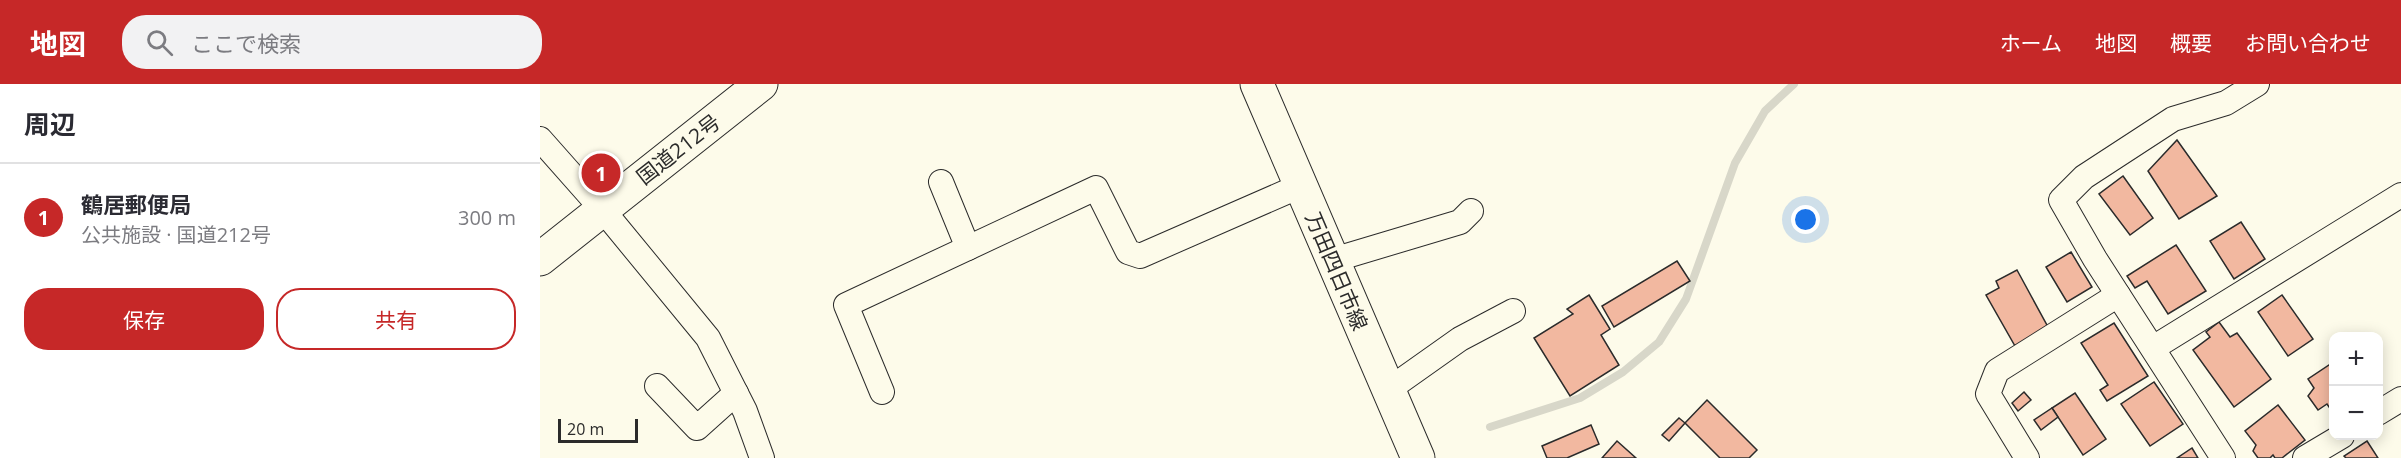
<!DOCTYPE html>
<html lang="ja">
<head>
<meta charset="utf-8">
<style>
  body { margin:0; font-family:"Open Sans","Noto Sans JP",sans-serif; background:#f2f2f3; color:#2b2b33 }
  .controls { position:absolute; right:18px; bottom:18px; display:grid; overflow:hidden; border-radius:12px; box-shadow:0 3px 15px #0003 }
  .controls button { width:54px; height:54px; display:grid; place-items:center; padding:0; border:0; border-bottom:2px solid #e1e1e2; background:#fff; color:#2b2b33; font:30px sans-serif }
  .scale { position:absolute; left:18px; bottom:15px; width:80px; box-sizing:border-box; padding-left:6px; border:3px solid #2b2b2b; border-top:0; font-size:16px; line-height:21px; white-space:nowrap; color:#2b2b2b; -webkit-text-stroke:4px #fdfbea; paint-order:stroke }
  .you { position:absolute; left:1266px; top:136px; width:21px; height:21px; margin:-15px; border:4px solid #fff; border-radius:50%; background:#1a73e8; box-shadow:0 0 0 9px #1a73e833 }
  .badge { display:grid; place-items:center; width:39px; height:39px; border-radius:50%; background:#c62828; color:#fff; font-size:20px; font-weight:700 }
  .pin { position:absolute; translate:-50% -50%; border:3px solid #fff; box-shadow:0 2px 6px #0006 }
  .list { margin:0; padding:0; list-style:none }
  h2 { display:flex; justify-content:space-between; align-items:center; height:78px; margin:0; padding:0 24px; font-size:26px }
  h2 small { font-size:20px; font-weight:400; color:#7c7c81 }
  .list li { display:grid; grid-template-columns:39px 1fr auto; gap:18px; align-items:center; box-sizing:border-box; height:108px; padding:0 24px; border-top:2px solid #e1e1e2 }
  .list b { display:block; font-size:22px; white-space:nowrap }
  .list p { margin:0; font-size:20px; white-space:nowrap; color:#7c7c81 }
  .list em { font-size:20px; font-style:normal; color:#7c7c81 }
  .actions { display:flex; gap:12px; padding:18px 24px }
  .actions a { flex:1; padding:14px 0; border:2px solid #c62828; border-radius:24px; text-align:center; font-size:21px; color:#c62828 }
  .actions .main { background:#c62828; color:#fff }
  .icon { flex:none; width:33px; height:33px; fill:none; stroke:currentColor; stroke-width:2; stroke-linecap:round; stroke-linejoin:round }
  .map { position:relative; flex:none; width:1861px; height:374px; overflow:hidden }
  header { display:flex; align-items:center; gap:36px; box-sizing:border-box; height:84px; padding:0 30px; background:#c62828; color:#fff }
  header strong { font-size:28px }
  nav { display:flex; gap:33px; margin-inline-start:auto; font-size:21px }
  .search { width:420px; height:54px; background:#f2f2f3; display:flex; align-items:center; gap:15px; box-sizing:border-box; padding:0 21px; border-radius:24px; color:#7c7c81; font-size:22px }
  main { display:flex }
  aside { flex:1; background:#fff }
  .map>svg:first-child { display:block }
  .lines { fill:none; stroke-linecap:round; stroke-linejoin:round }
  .stream { stroke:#d8d7c9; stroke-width:8 }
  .building { fill:#f2b8a0; stroke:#2b2b2b; stroke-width:1.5 }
  .minor-casing { stroke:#2b2b2b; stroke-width:26 }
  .secondary-casing { stroke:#2b2b2b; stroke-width:35 }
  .trunk-casing { stroke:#2b2b2b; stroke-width:35 }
  .minor { stroke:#fdfbea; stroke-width:24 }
  .secondary { stroke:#fdfbea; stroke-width:33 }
  .trunk { stroke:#fdfbea; stroke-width:33 }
  .labels { text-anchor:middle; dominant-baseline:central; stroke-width:4.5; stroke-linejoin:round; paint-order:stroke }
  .street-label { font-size:21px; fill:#2b2b2b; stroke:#fdfbea }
</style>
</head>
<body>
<header>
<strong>地図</strong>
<div class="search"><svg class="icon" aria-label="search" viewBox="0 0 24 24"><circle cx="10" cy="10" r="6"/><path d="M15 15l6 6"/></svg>ここで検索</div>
<nav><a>ホーム</a><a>地図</a><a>概要</a><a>お問い合わせ</a></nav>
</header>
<main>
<aside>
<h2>周辺<small></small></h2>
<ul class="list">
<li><span class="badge">1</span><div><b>鶴居郵便局</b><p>公共施設 · 国道212号</p></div><em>300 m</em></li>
</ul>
<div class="actions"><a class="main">保存</a><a>共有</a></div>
</aside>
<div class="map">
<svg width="1861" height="374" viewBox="0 0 1861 374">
  <rect width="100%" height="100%" fill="#fdfbea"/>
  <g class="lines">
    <polyline class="stream" points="950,343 1040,314 1083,288 1119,258 1146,215 1195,79 1225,27 1254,0"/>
  </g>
  <g class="building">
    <polygon points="1637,56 1677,112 1639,135 1608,87"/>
    <polygon points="1583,92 1613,134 1590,151 1559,110"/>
    <polygon points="1701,138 1725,175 1694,195 1670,157"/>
    <polygon points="1636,161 1666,207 1628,230 1607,197 1595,204 1587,192"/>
    <polygon points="1531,168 1552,203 1527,218 1506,183"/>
    <polygon points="1137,177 1150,197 1074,243 1062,222"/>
    <polygon points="1477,186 1508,243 1475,262 1446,211 1459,204 1456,197"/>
    <polygon points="1049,211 1070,245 1061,251 1079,281 1030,312 994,254 1033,230 1027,225"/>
    <polygon points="1742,211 1773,255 1748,272 1718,228"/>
    <polygon points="1679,238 1690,253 1697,249 1731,295 1694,323 1653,266 1670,253 1666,248"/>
    <polygon points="1574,239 1608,292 1567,317 1560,306 1568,301 1541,259"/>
    <polygon points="1789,281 1794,287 1794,330 1787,320 1778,326 1768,312 1774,304 1768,295"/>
    <polygon points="1614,298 1643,340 1610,362 1581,320"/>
    <polygon points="1484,308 1491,316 1478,327 1472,319"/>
    <polygon points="1535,309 1566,355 1543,371 1512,324"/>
    <polygon points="1167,316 1217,366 1209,374 1180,374 1145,339"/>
    <polygon points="1738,321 1765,356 1742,374 1735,374 1733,371 1730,374 1718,374 1713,367 1716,361 1705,347"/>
    <polygon points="1512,324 1518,333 1501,346 1494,336"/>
    <polygon points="1139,334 1145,339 1129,357 1122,351"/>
    <polygon points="1051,341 1059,360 1027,374 1007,374 1002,362"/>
    <polygon points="1077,357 1096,374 1062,374"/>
    <polygon points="1827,357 1838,374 1806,374 1804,372"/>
    <polygon points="1652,364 1658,374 1637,374"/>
  </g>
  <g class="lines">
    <g class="minor-casing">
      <g id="minor">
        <polyline points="0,55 62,125 168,254 205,327 222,374"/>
        <polyline points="401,98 428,164"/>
        <polyline points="793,176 920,138 931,127"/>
        <polyline points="1613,264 1861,111"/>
        <polyline points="117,302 157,344 196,309"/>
        <polyline points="848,306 920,255 973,227"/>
        <polyline points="342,308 306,221 556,104 588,168 600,172 760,102"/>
        <polyline points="1838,329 1861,315"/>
        <polyline points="1487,374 1448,310 1457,287 1578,211"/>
        <polyline points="1683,374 1555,175 1521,116 1544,93 1633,35 1686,19 1717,0"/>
        <polyline points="1765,374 1802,352"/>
      </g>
    </g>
    <g class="secondary-casing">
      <polyline id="secondary" points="717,0 878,374"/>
    </g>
    <g class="trunk-casing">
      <polyline id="trunk" points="0,175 221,0"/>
    </g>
    <use href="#minor" class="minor"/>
    <use href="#secondary" class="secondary"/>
    <use href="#trunk" class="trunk"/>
  </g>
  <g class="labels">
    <g class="street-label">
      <text transform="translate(138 65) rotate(-38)">国道212号</text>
      <text transform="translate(797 187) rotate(67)">万田四日市線</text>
    </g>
  </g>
</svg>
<div class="controls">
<button>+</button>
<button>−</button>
</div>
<div class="scale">20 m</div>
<div class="you"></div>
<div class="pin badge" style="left:61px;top:89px">1</div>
</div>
</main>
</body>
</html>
